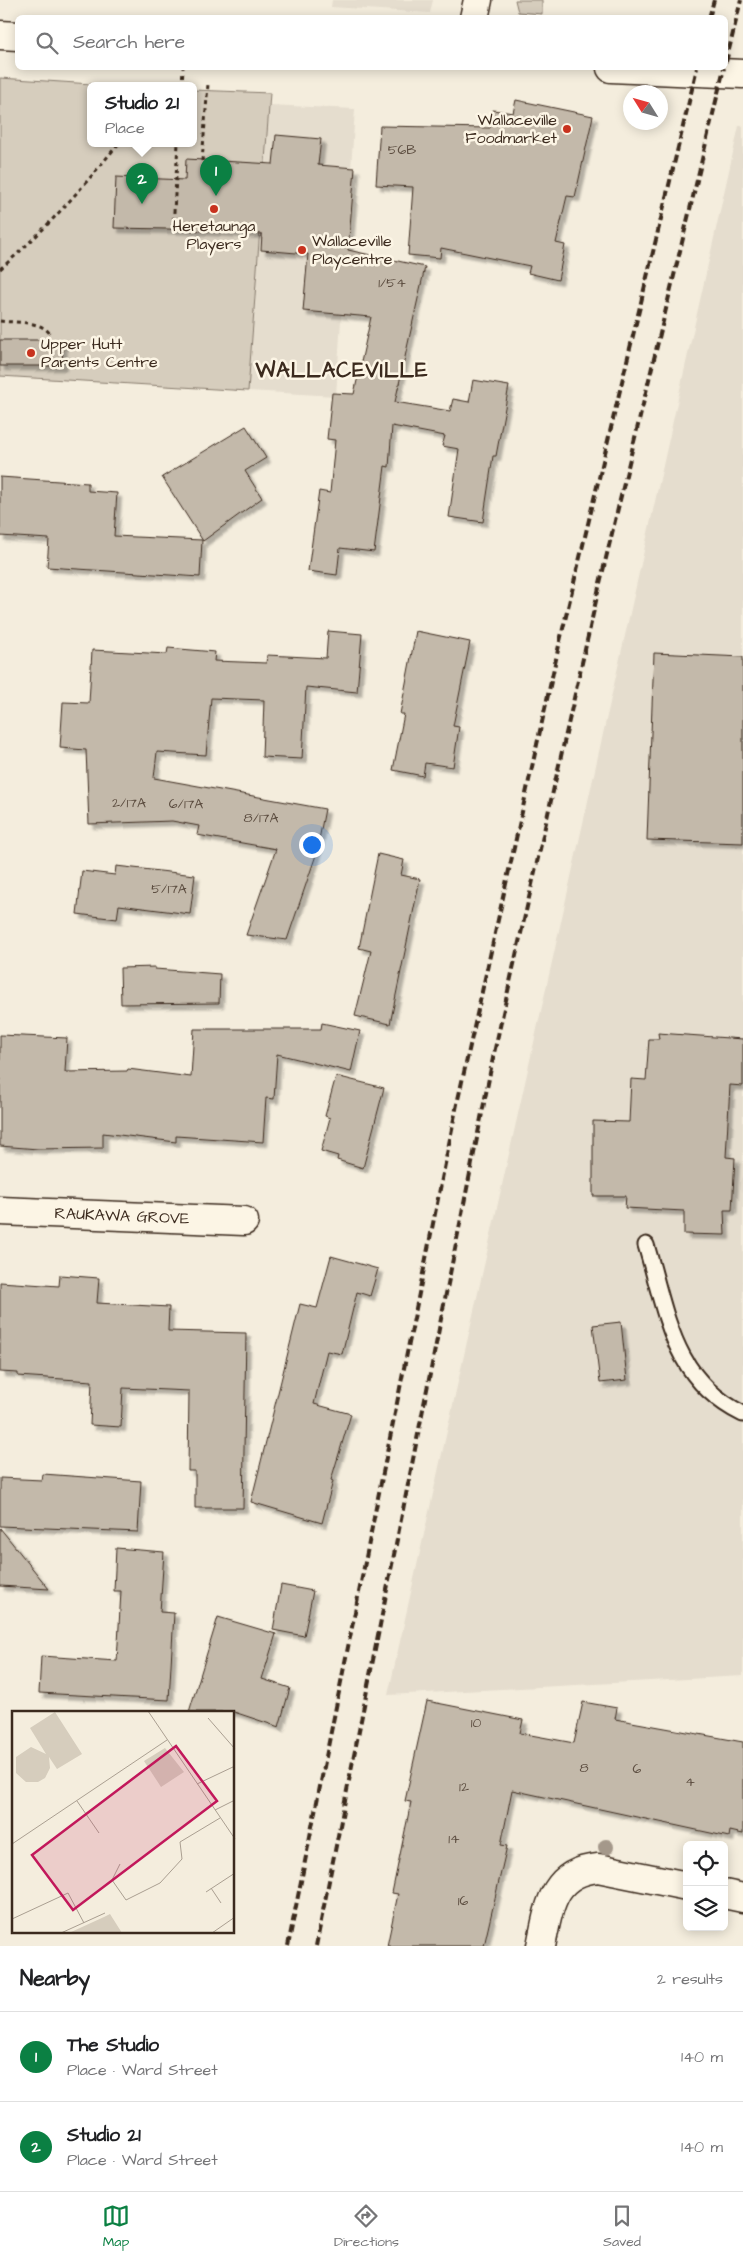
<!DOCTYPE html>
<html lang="en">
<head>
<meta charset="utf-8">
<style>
  body { margin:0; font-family:"Architects Daughter",sans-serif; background:#f6f6f6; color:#202124 }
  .controls { position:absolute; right:15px; bottom:15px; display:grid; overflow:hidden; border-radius:8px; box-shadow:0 2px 12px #0003 }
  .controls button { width:45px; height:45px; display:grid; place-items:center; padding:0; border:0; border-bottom:1px solid #e0e0e0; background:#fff; color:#202124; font:25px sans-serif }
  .compass { position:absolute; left:623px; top:85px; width:45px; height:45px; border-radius:50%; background:#fff; box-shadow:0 2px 12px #0003; rotate:307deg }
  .you { position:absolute; left:311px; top:844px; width:18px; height:18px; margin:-12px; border:4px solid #fff; border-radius:50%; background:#1a73e8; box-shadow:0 0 0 8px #1a73e833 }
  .badge { display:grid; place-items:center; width:32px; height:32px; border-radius:50%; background:#0b8043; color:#fff; font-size:16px; font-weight:700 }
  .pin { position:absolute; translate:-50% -41px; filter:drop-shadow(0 1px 2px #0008) }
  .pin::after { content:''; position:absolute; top:26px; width:18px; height:15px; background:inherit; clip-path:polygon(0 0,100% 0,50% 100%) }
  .popup { position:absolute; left:87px; top:82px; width:110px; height:65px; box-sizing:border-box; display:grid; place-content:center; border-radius:8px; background:#fff; filter:drop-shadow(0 1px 4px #0005); font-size:16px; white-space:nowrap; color:#757577 }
  .popup b { font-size:19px; color:#202124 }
  .popup::after { content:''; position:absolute; left:50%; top:100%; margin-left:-10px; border:10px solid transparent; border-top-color:#fff }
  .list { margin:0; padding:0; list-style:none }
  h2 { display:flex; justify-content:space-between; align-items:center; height:65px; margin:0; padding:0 20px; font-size:21px }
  h2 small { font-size:16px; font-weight:400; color:#757577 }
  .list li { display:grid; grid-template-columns:32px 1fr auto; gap:15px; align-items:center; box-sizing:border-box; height:90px; padding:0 20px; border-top:1px solid #e0e0e0 }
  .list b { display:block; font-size:19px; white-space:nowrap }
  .list p { margin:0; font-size:16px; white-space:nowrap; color:#757577 }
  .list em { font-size:16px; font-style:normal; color:#757577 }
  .icon { flex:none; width:28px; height:28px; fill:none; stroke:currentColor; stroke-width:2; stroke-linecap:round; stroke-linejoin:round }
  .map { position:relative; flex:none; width:743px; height:1946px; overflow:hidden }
  .search { position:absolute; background:#fff; box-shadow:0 2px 12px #0003; left:15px; right:15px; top:15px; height:55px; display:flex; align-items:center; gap:12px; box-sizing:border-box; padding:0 18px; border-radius:8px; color:#757577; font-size:19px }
  .sheet { height:245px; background:#fff }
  nav { display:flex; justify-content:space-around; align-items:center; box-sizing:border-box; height:70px; border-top:1px solid #e0e0e0; background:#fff; font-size:14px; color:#757577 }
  nav a { display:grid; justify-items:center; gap:2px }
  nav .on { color:#0b8043 }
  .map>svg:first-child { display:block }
  .built { fill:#e5ddce }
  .green { fill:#d6cdbd; stroke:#887c6e }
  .building { fill:#c3b9aa; stroke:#3b2a1e; filter:url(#shadow) }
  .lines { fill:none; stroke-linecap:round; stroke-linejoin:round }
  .service-casing { stroke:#3b2a1e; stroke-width:19 }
  .minor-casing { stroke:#3b2a1e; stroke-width:31 }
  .tertiary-casing { stroke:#3b2a1e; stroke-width:31 }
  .path { stroke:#3b2a1e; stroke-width:3; stroke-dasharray:4 4; stroke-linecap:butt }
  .service { stroke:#fcf5e5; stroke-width:15 }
  .minor { stroke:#fcf5e5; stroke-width:28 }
  .tertiary { stroke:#fcf5e5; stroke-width:28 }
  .rail { stroke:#3b2a1e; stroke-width:4; stroke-dasharray:8 4; stroke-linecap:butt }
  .tree { fill:#a4988a }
  .poi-dot { fill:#c8321e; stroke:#fcf5e5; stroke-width:2 }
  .labels { text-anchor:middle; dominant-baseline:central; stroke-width:5; stroke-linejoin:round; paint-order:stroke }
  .number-label { font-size:14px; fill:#5d4e41 }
  .poi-label { font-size:16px; fill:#3b2a1e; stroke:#fcf5e5; text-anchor:start }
  .street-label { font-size:16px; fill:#3b2a1e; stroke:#fcf5e5 }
  .district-label { font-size:21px; font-weight:bold; letter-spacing:1px; fill:#3b2a1e; stroke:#fcf5e5 }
  .inset-road { fill:none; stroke:#aa9f91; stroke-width:1 }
  .view { fill:#c2185b; fill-opacity:0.15; stroke:#c2185b; stroke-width:2.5 }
  .inset-edge { fill:none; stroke:#3b2a1e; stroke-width:2.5 }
</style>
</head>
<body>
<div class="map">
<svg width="743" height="1946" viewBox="0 0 743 1946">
  <defs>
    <filter id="shadow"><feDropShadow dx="4.5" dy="4.5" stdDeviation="1" flood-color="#0004"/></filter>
  </defs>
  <rect width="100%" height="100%" fill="#f4eddd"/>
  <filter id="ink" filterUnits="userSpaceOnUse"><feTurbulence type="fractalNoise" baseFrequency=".02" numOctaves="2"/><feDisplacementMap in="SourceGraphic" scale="10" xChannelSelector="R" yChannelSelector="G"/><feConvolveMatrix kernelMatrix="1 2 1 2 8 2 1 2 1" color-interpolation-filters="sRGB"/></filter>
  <g filter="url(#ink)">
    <g class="built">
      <polygon points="332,0 433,0 430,13 331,7"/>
      <polygon points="269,105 355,109 336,396 248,391"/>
      <polygon points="739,126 743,126 743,1676 388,1695"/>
    </g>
    <g class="green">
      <polygon points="515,0 542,0 542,14 518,12"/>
      <polygon points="0,78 107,85 91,85 91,143 193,143 193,90 270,93 248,391 0,376"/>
    </g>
    <g class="building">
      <polygon points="516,100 593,116 575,197 567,196 556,243 565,245 558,280 528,273 530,266 441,248 440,258 408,255 413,187 376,185 380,126 490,128 493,110 513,113"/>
      <polygon points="276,135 321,139 318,165 355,168 348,250 425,267 395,402 450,411 453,399 469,402 473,380 509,386 496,456 493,456 483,522 449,517 459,449 442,446 445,436 392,426 389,467 385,466 374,552 340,548 337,575 308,571 319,491 330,493 335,440 327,439 332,393 354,394 371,317 303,311 308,254 261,250 262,234 168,229 114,228 116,177 185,180 186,159 273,164"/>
      <polygon points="0,340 63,340 62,366 0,366"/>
      <polygon points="246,426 266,458 245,471 262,498 203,541 162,477"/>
      <polygon points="0,477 88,483 88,491 117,493 114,536 202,540 200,577 47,567 49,539 0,536"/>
      <polygon points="328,631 362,634 357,692 306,687 302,759 262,757 264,700 211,698 206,755 157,752 154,778 325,809 316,855 287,940 246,935 276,849 197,835 199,826 172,821 89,824 86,750 60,748 63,702 89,703 92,650 167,654 168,648 215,652 214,661 266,663 267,655 326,658"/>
      <polygon points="416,631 470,642 453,726 459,727 453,767 425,763 423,776 393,770 404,714 400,714"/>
      <polygon points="654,653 743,657 743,843 647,840"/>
      <polygon points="378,854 404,860 401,875 420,879 390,1024 355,1016 371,951 359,948"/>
      <polygon points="116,866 195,875 190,914 119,905 117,919 77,914 82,871 115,875"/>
      <polygon points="155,967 155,969 220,974 219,1003 121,1004 120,968"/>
      <polygon points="322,1023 360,1031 351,1072 277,1054 274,1099 266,1098 263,1142 176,1136 176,1142 103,1133 103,1148 38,1149 0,1146 0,1035 67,1038 65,1072 127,1071 128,1069 191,1077 194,1029 321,1029"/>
      <polygon points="658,1033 743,1039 743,1086 730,1085 726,1157 735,1158 732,1210 724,1210 725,1235 684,1234 684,1211 625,1208 626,1196 593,1196 593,1121 629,1122 631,1079 646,1080 649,1039 659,1039"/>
      <polygon points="336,1076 384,1088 363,1168 337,1160 338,1156 321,1151 330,1118 325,1116"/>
      <polygon points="331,1256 378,1269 370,1296 357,1292 342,1354 327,1351 314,1404 351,1414 331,1480 333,1481 322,1523 251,1502 300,1304 317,1308"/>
      <polygon points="60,1275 99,1278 97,1303 169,1307 168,1331 246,1333 243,1508 195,1508 195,1471 188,1471 189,1391 123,1388 121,1427 90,1425 92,1381 18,1376 18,1373 0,1372 0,1282 59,1286"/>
      <polygon points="621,1322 627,1380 600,1383 593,1325"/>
      <polygon points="43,1474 141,1481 138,1532 0,1526 0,1478 42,1480"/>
      <polygon points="0,1528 49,1589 0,1586"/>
      <polygon points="116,1548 164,1552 160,1612 174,1613 169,1700 39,1693 41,1656 117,1661 121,1591 114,1591"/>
      <polygon points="281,1585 313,1591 304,1636 273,1630"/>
      <polygon points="218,1617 276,1634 262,1679 290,1688 279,1727 234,1712 189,1712"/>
      <polygon points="427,1701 523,1720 520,1733 574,1743 583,1702 617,1708 615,1719 743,1742 743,1834 730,1831 729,1837 512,1790 501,1845 507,1846 484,1946 387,1946 398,1894 392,1893 411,1802 405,1801"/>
    </g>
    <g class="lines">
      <g class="service-casing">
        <path id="service" d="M646 1245C667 1314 672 1379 743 1414"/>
      </g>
      <g class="minor-casing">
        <g id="minor">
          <polyline points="474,18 478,0"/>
          <path id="s1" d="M0 1211 244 1221"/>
          <polyline points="724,1894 743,1898"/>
          <path d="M541 1946C549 1908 552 1872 598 1868L687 1886"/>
        </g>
      </g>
      <g class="tertiary-casing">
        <g id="tertiary">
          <polyline points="0,35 18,36"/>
          <polyline points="611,68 743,74"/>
        </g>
      </g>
      <g class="path">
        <polyline points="182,85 183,68"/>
        <polyline points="202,161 208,84"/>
        <polyline points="173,229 178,143"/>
        <path d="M0 269C45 231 82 188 119 143"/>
        <path d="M0 321C15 323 41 320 50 334"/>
      </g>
      <use href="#service" class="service"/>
      <use href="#minor" class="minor"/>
      <use href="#tertiary" class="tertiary"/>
      <g class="rail">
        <polyline points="709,18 714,0"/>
        <polyline points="726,62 741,0"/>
        <polyline points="288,1946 457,1104 560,641 697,68"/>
        <polyline points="316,1946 494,1053 600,583 724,68"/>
      </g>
    </g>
    <circle class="tree" cx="606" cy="1847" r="8"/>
  </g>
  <g class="poi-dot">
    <circle cx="567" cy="129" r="5"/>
    <circle cx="214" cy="209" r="5"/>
    <circle cx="302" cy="250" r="5"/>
    <circle cx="31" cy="353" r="5"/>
  </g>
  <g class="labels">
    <g class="number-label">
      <text x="402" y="150">56B</text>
      <text x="392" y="283">1/54</text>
      <text x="129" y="803">2/17A</text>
      <text x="186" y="804">6/17A</text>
      <text x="261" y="818">8/17A</text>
      <text x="169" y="889">5/17A</text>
      <text x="476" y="1723">10</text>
      <text x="584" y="1768">8</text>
      <text x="637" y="1769">6</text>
      <text x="690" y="1782">4</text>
      <text x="464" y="1787">12</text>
      <text x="454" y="1839">14</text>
      <text x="463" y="1901">16</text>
    </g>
    <g class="poi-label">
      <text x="557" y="120" text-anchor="end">Wallaceville<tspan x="557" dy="18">Foodmarket</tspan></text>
      <text x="214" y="226" text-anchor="middle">Heretaunga<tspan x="214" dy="18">Players</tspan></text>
      <text x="312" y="241">Wallaceville<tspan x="312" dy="18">Playcentre</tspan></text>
      <text x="41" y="344">Upper Hutt<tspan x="41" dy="18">Parents Centre</tspan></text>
    </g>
    <g class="street-label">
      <text stroke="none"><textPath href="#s1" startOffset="122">RAUKAWA GROVE</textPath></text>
    </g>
    <g class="district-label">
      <text x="342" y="370">WALLACEVILLE</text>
    </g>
  </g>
  <g transform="translate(12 1711)">
    <rect width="222" height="222" fill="#f4eddd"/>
    <path d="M43 1 70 43 45 58 37 46 38 57 33 67 26 71H14L4 62V46L19 36 34 43 18 17ZM153 37 172 61 149 76 132 50ZM98 203 110 222H57L92 206Z" fill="#d6cdbd"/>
    <path class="inset-road" d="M136 0 223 128M196 7 223 38M185 73 223 55M65 90 87 122M203 99 223 89M0 133 155 29M108 153 100 169 114 189 148 172 170 148 168 131 208 107M199 177 209 192M194 181 223 162M0 208 56 182 72 212M49 222 93 202M200 222 223 206"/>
    <path class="view" d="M164 35 205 90 61 199 20 144Z"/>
    <rect width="222" height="222" class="inset-edge"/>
  </g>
</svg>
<div class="controls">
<button><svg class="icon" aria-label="locate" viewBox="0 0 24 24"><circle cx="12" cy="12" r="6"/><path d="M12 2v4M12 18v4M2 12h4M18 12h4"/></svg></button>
<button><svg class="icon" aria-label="layers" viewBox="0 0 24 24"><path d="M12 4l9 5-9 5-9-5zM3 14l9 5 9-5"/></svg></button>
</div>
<svg class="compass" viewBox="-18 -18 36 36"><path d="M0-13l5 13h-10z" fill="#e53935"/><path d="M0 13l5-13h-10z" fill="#757577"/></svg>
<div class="you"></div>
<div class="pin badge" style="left:216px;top:196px">1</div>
<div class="pin badge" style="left:142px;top:204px">2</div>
<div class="popup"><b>Studio 21</b>Place</div>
<div class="search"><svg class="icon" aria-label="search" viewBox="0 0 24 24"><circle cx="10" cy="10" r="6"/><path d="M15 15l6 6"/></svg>Search here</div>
</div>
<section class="sheet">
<h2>Nearby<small>2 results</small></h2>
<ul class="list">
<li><span class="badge">1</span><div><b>The Studio</b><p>Place · Ward Street</p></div><em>140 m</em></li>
<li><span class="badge">2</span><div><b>Studio 21</b><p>Place · Ward Street</p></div><em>140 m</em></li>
</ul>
</section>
<nav>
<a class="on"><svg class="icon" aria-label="map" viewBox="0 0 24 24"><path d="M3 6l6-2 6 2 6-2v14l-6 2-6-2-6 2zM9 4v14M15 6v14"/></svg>Map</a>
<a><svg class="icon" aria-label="directions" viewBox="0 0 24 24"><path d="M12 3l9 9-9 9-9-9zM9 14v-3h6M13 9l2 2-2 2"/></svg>Directions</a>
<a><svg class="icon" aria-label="saved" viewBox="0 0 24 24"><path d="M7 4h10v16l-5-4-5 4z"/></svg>Saved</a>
</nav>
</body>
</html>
